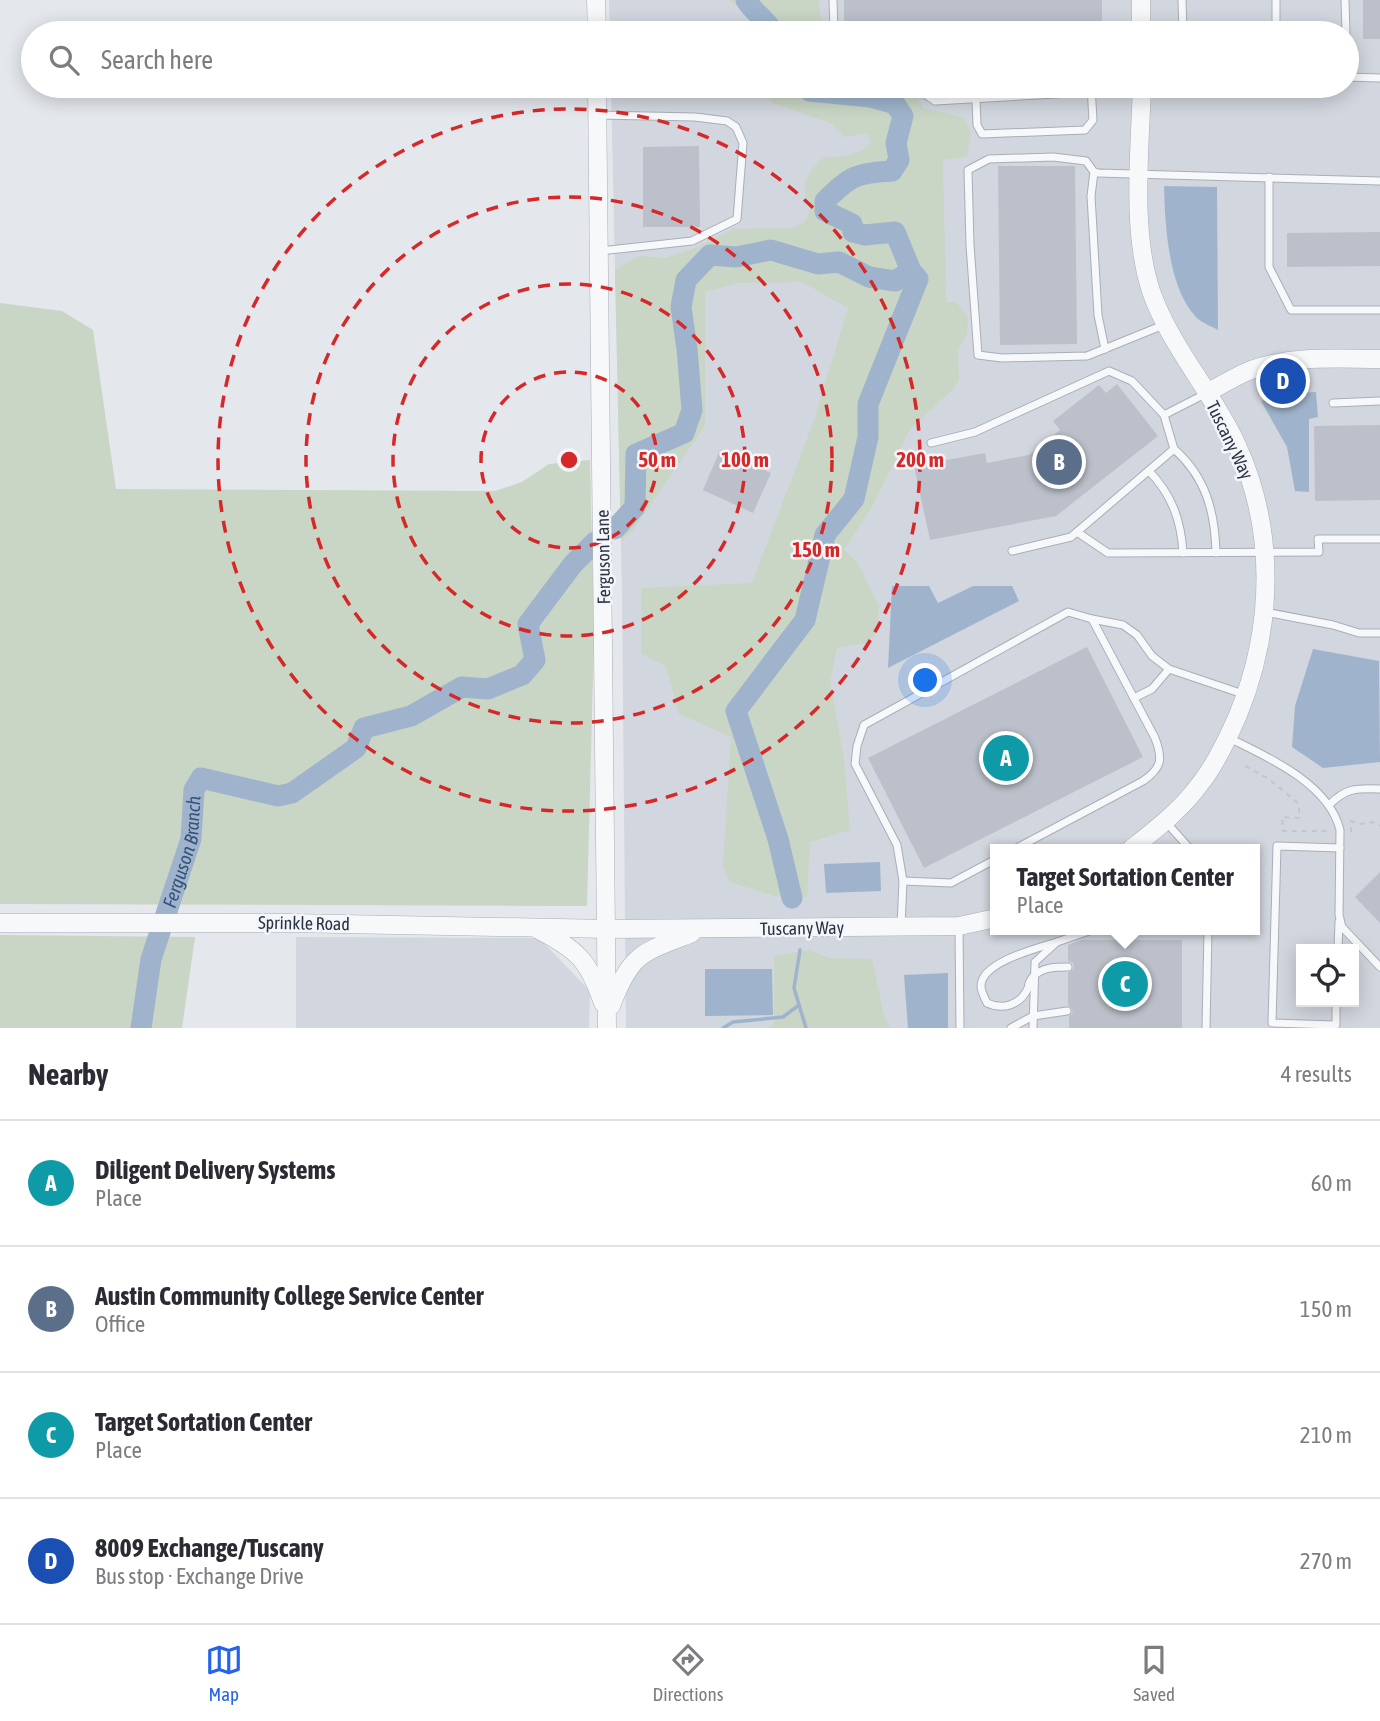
<!DOCTYPE html>
<html lang="en">
<head>
<meta charset="utf-8">
<style>
  body { margin:0; font-family:"Asap Condensed",sans-serif; background:#f7f7f7; color:#2b2b33 }
  .controls { position:absolute; right:21px; bottom:21px; display:grid; overflow:hidden; border-radius:0px; box-shadow:0 4px 18px #0003 }
  .controls button { width:63px; height:63px; display:grid; place-items:center; padding:0; border:0; border-bottom:2px solid #e1e1e2; background:#fff; color:#2b2b33; font:35px sans-serif }
  .you { position:absolute; left:926px; top:681px; width:24px; height:24px; margin:-18px; border:5px solid #fff; border-radius:50%; background:#1a73e8; box-shadow:0 0 0 10px #1a73e833 }
  .badge { display:grid; place-items:center; width:46px; height:46px; border-radius:50%; background:#2563eb; color:#fff; font-size:23px; font-weight:700 }
  .pin { position:absolute; translate:-50% -50%; border:4px solid #fff; box-shadow:0 2px 7px #0006 }
  .popup { position:absolute; left:990px; top:844px; width:270px; height:91px; box-sizing:border-box; display:grid; place-content:center; border-radius:0px; background:#fff; filter:drop-shadow(0 2px 5px #0005); font-size:23px; white-space:nowrap; color:#7c7c81 }
  .popup b { font-size:26px; color:#2b2b33 }
  .popup::after { content:''; position:absolute; left:50%; top:100%; margin-left:-14px; border:14px solid transparent; border-top-color:#fff }
  .list { margin:0; padding:0; list-style:none }
  h2 { display:flex; justify-content:space-between; align-items:center; height:91px; margin:0; padding:0 28px; font-size:30px }
  h2 small { font-size:23px; font-weight:400; color:#7c7c81 }
  .list li { display:grid; grid-template-columns:46px 1fr auto; gap:21px; align-items:center; box-sizing:border-box; height:126px; padding:0 28px; border-top:2px solid #e1e1e2 }
  .list b { display:block; font-size:26px; white-space:nowrap }
  .list p { margin:0; font-size:23px; white-space:nowrap; color:#7c7c81 }
  .list em { font-size:23px; font-style:normal; color:#7c7c81 }
  .icon { flex:none; width:38px; height:38px; fill:none; stroke:currentColor; stroke-width:2; stroke-linecap:round; stroke-linejoin:round }
  .map { position:relative; flex:none; width:1380px; height:1028px; overflow:hidden }
  .search { position:absolute; background:#fff; box-shadow:0 4px 18px #0003; left:21px; right:21px; top:21px; height:77px; display:flex; align-items:center; gap:18px; box-sizing:border-box; padding:0 24px; border-radius:38px; color:#7c7c81; font-size:26px }
  .sheet { height:595px; background:#fff }
  nav { display:flex; justify-content:space-around; align-items:center; box-sizing:border-box; height:98px; border-top:2px solid #e1e1e2; background:#fff; font-size:19px; color:#7c7c81 }
  nav a { display:grid; justify-items:center; gap:4px }
  nav .on { color:#2563eb }
  .map>svg:first-child { display:block }
  .built { fill:#d2d6de; fill-rule:evenodd }
  .green { fill:#c9d6c5 }
  .water { fill:#9fb4cc }
  .lines { fill:none; stroke-linecap:round; stroke-linejoin:round }
  .stream { stroke:#9fb4cc; stroke-width:3.5 }
  .river { stroke:#9fb4cc; stroke-width:21 }
  .building { fill:#bbc0ca }
  .service-casing { stroke:#a9aeb7; stroke-width:9 }
  .tertiary-casing { stroke:#a9aeb7; stroke-width:19 }
  .path { stroke:#c2c5cb; stroke-width:2; stroke-dasharray:5 5; stroke-linecap:butt }
  .service { stroke:#f7f8fa; stroke-width:7 }
  .tertiary { stroke:#f7f8fa; stroke-width:18 }
  .ring { fill:none; stroke:#d62828; stroke-width:3.5; stroke-dasharray:12 9 }
  .labels { text-anchor:middle; dominant-baseline:central; stroke-width:5; stroke-linejoin:round; paint-order:stroke }
  .street-label { font-size:18px; fill:#2b3445; stroke:#f4f6f9 }
  .water-label { font-size:19px; font-style:italic; fill:#34527a; stroke:#f4f6f9 }
  .centre { fill:#d62828; stroke:#f4f6f9; stroke-width:3.5 }
  .ring-label { font-size:21px; text-anchor:middle; font-weight:bold; fill:#d62828; stroke:#f4f6f9; stroke-width:5; stroke-linejoin:round; paint-order:stroke }
</style>
</head>
<body>
<div class="map">
<svg width="1380" height="1028" viewBox="0 0 1380 1028">
  <rect width="100%" height="100%" fill="#e4e7ec"/>
  <g class="built">
    <path d="M609 0H1380V1028H626L622 592 611 86H1347V33H610ZM996 849H1254V930H996ZM1301 949H1354V1002H1301Z"/>
    <polygon points="296,937 539,938 590,991 589,1028 296,1028"/>
  </g>
  <g class="green">
    <polygon points="729,0 818,0 824,33 755,33 745,10"/>
    <path d="M767 86H911L923 108 965 118 971 134 967 157 943 160 946 302H956L968 317 967 334 958 350 959 380 953 389 910 429 872 507 844 550 858 563 879 606 877 632 867 643 837 648 830 682 844 758 850 830 810 842 807 897 774 896 730 882 723 867 731 737 679 714 666 666 641 654V588L752 583 813 423 848 308 802 282 738 283 705 292V426L633 530 621 541 615 270 639 256 664 258 698 247 733 229 793 228 806 221 810 210C800 186 805 175 823 158 841 156 859 157 871 142L867 133 844 137 832 124 773 103 762 91Z"/>
    <polygon points="0,303 62,311 93,330 116,489 495,491 522,482 549,464 590,460 594,636 587,906 0,904"/>
    <polygon points="0,935 195,937 182,1028 0,1028"/>
    <polygon points="808,950 829,958 872,959 884,1015 890,1028 769,1028 774,1022 774,956"/>
  </g>
  <g class="water">
    <path d="M1164 186 1217 187 1218 330C1211 326 1200 322 1195 316 1168 286 1165 225 1164 186Z"/>
    <polygon points="1316,392 1318,417 1309,419 1309,492 1295,491 1287,447 1261,401 1288,394"/>
    <polygon points="892,586 929,586 938,603 973,586 1012,586 1019,601 888,668"/>
    <polygon points="1313,649 1379,661 1380,762 1323,768 1292,747 1295,706"/>
    <polygon points="880,862 881,891 826,893 824,864"/>
    <polygon points="705,969 772,969 773,1015 705,1016"/>
    <polygon points="948,973 948,1028 908,1028 904,975"/>
  </g>
  <g class="lines">
    <g class="stream">
      <polyline points="800,950 794,988 806,1028"/>
      <polyline points="723,1028 733,1022 783,1017 799,1005"/>
    </g>
    <g class="river">
      <path d="M746 0C754 13 767 20 774 33"/>
      <polyline points="615,529 635,507 636,454 684,433 692,410 687,349 681,307 686,280 710,255 736,257 771,250 818,264 839,262 869,277 895,281 911,271"/>
      <path d="M792 898 778 839 736 711 805 620 825 535 854 499 868 437V404L918 279 911 271 895 232 865 235 853 232 852 224 825 211V201C850 176 856 173 892 171L899 160 896 143 903 116 895 104 870 97 810 91 805 86"/>
      <path id="s1" d="M141 1028 151 959 191 839 194 790 201 778 278 796 292 793 356 748 364 728 411 716 462 687 488 689 522 675 535 660 528 624 573 564 595 542"/>
    </g>
  </g>
  <g class="building">
    <rect x="844" y="0" width="258" height="33"/>
    <rect x="1363" y="0" width="17" height="39"/>
    <polygon points="699,146 700,227 643,227 643,147"/>
    <polygon points="998,166 1075,166 1077,344 1000,345"/>
    <polygon points="1380,232 1380,266 1287,267 1287,233"/>
    <polygon points="1117,384 1158,436 1056,516 930,540 914,466 985,453 987,463 1029,455 1060,430 1053,421 1099,385 1106,393"/>
    <polygon points="1380,425 1380,500 1315,501 1314,426"/>
    <polygon points="720,450 771,473 753,513 703,490"/>
    <polygon points="1087,647 1143,757 924,868 868,758"/>
    <polygon points="1380,872 1380,923 1355,897"/>
    <polygon points="1081,940 1182,940 1182,1028 1069,1028 1069,1017 1073,1011 1068,1005 1068,973 1074,968 1073,963 1068,961 1068,945"/>
  </g>
  <g class="lines">
    <g class="service-casing">
      <g id="service">
        <polyline points="833,0 834,33"/>
        <polyline points="1182,0 1183,33"/>
        <polyline points="1276,0 1276,33"/>
        <polyline points="1345,0 1346,33"/>
        <polyline points="1347,60 1347,77"/>
        <polyline points="1347,77 1380,78"/>
        <polyline points="919,86 919,90 935,101 1141,89"/>
        <polyline points="976,99 977,125 982,134 1085,130 1093,120 1091,86"/>
        <polyline points="598,115 695,117 727,121 736,127 743,143 737,219 692,241 600,251"/>
        <polyline points="1094,172 1091,196 1098,315 1105,349"/>
        <polyline points="1269,177 1269,267 1291,310 1380,310"/>
        <polyline points="1166,324 1087,356 1002,358 978,355 970,245 968,170 989,159 1053,157 1086,161 1094,172 1098,173 1380,181"/>
        <polyline points="1333,403 1380,401"/>
        <polyline points="931,443 975,432 1109,371 1132,381 1164,415"/>
        <path d="M1174 449C1206 477 1215 512 1216 553"/>
        <path d="M1149 471C1172 495 1181 520 1183 553"/>
        <polyline points="1077,532 1108,553 1319,552 1318,539 1380,539"/>
        <polyline points="1012,551 1071,537 1174,449 1164,415 1207,393"/>
        <polyline points="1265,612 1333,625 1359,633 1380,633"/>
        <polyline points="1092,619 1123,625 1137,635 1152,656 1169,669 1243,694"/>
        <polyline points="1134,698 1152,689 1169,669"/>
        <path d="M1229 738C1268 757 1329 784 1340 830L1339 915 1342 927 1380 967"/>
        <path d="M1329 805C1346 788 1356 788 1380 789"/>
        <polyline points="1166,822 1190,849"/>
        <polyline points="903,881 951,883 996,859"/>
        <path d="M901 926 903 881 897 845 855 764 857 746 864 725 1068 612 1092 619 1155 738C1163 759 1162 768 1143 781L1015 849"/>
        <polyline points="959,927 960,1028"/>
        <path d="M1057 942C1038 948 981 962 981 986 981 992 985 998 987 1003 1002 1010 1020 1006 1028 988 1029 985 1029 981 1032 978 1041 967 1055 967 1068 967"/>
        <polyline points="1338,949 1339,922"/>
        <polyline points="1336,1002 1336,1025 1272,1023 1277,846 1340,848"/>
        <polyline points="1011,1028 1033,1016 1067,1011"/>
        <polyline points="1033,1028 1035,962 1057,942 1092,930"/>
        <polyline points="1206,1028 1208,930"/>
      </g>
    </g>
    <g class="tertiary-casing">
      <g id="tertiary">
        <polyline points="596,0 597,33"/>
        <polyline points="1141,0 1141,33"/>
        <polyline points="597,86 607,1028"/>
        <path d="M1207 393C1221 385 1236 376 1251 370 1292 355 1337 359 1380 359"/>
        <path d="M1131 849C1156 829 1181 810 1200 784 1216 764 1228 738 1238 715 1274 627 1276 529 1236 443 1211 390 1170 346 1151 291 1131 231 1140 149 1142 86"/>
        <polyline points="0,923 289,923 608,929 959,926 996,918"/>
        <path d="M539 930C579 951 588 960 603 1003"/>
        <path d="M611 1006C631 953 641 953 692 933"/>
      </g>
    </g>
    <g class="path">
      <polyline points="1245,766 1269,779 1299,804 1299,818 1282,817 1283,831 1329,831"/>
      <polyline points="1351,832 1351,821 1360,824 1372,822 1380,826"/>
    </g>
    <use href="#service" class="service"/>
    <use href="#tertiary" class="tertiary"/>
  </g>
  <g class="ring">
    <circle cx="569" cy="460" r="88"/>
    <circle cx="569" cy="460" r="176"/>
    <circle cx="569" cy="460" r="263"/>
    <circle cx="569" cy="460" r="351"/>
  </g>
  <g class="labels">
    <g class="street-label">
      <text transform="translate(1230 440) rotate(64)">Tuscany Way</text>
      <text transform="translate(603 557) rotate(-91)">Ferguson Lane</text>
      <text transform="translate(304 923) rotate(1)">Sprinkle Road</text>
      <text transform="translate(802 928) rotate(-1)">Tuscany Way</text>
    </g>
    <g class="water-label">
      <text stroke="none"><textPath href="#s1" startOffset="182">Ferguson Branch</textPath></text>
    </g>
  </g>
  <circle cx="569" cy="460" r="10" class="centre"/>
  <g class="ring-label">
    <text x="657" y="467">50 m</text>
    <text x="745" y="467">100 m</text>
    <text x="920" y="467">200 m</text>
    <text x="816" y="557">150 m</text>
  </g>
</svg>
<div class="controls">
<button><svg class="icon" aria-label="locate" viewBox="0 0 24 24"><circle cx="12" cy="12" r="6"/><path d="M12 2v4M12 18v4M2 12h4M18 12h4"/></svg></button>
</div>
<div class="you"></div>
<div class="pin badge" style="left:1006px;top:758px;background:#0f9aa8">A</div>
<div class="pin badge" style="left:1059px;top:462px;background:#5c6f8a">B</div>
<div class="pin badge" style="left:1125px;top:984px;background:#0f9aa8">C</div>
<div class="popup"><b>Target Sortation Center</b>Place</div>
<div class="pin badge" style="left:1283px;top:381px;background:#1a4fb4">D</div>
<div class="search"><svg class="icon" aria-label="search" viewBox="0 0 24 24"><circle cx="10" cy="10" r="6"/><path d="M15 15l6 6"/></svg>Search here</div>
</div>
<section class="sheet">
<h2>Nearby<small>4 results</small></h2>
<ul class="list">
<li><span class="badge" style="background:#0f9aa8">A</span><div><b>Diligent Delivery Systems</b><p>Place</p></div><em>60 m</em></li>
<li><span class="badge" style="background:#5c6f8a">B</span><div><b>Austin Community College Service Center</b><p>Office</p></div><em>150 m</em></li>
<li><span class="badge" style="background:#0f9aa8">C</span><div><b>Target Sortation Center</b><p>Place</p></div><em>210 m</em></li>
<li><span class="badge" style="background:#1a4fb4">D</span><div><b>8009 Exchange/Tuscany</b><p>Bus stop · Exchange Drive</p></div><em>270 m</em></li>
</ul>
</section>
<nav>
<a class="on"><svg class="icon" aria-label="map" viewBox="0 0 24 24"><path d="M3 6l6-2 6 2 6-2v14l-6 2-6-2-6 2zM9 4v14M15 6v14"/></svg>Map</a>
<a><svg class="icon" aria-label="directions" viewBox="0 0 24 24"><path d="M12 3l9 9-9 9-9-9zM9 14v-3h6M13 9l2 2-2 2"/></svg>Directions</a>
<a><svg class="icon" aria-label="saved" viewBox="0 0 24 24"><path d="M7 4h10v16l-5-4-5 4z"/></svg>Saved</a>
</nav>
</body>
</html>
